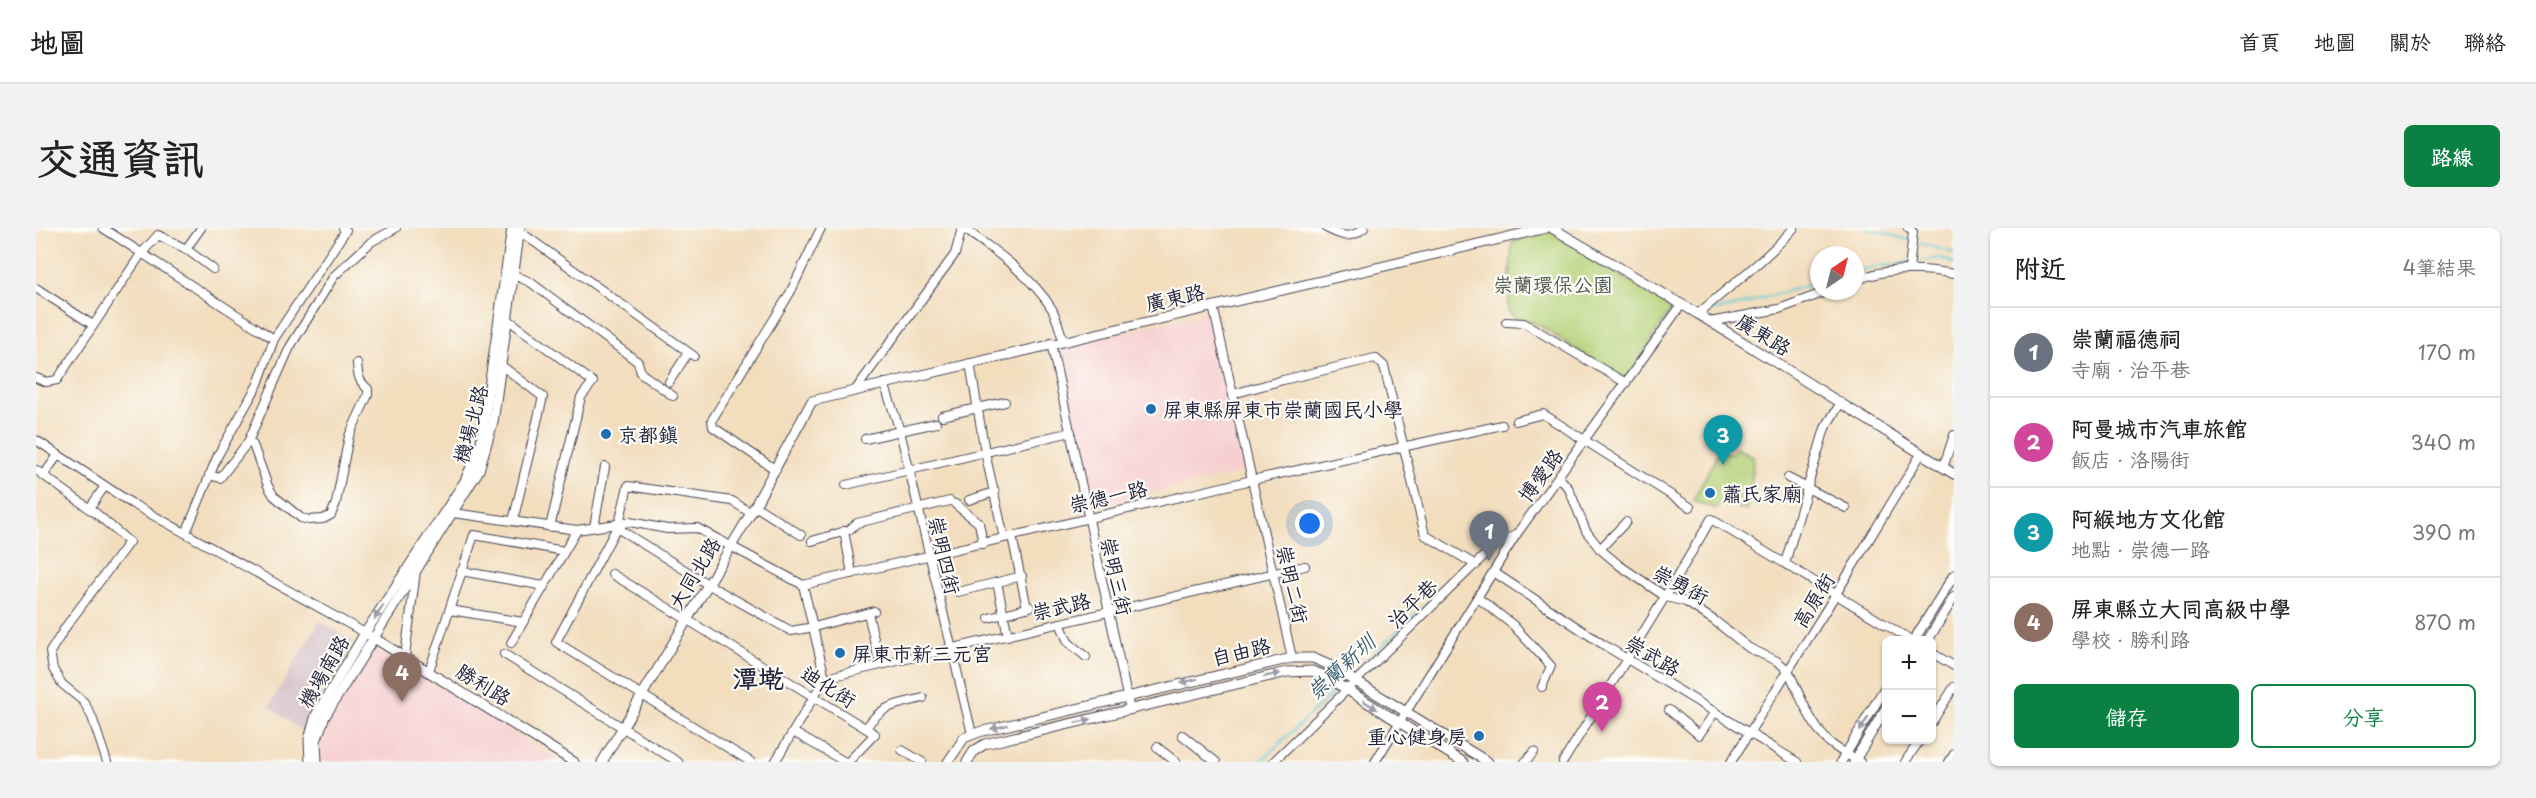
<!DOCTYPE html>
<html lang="zh-TW">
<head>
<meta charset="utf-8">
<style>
  body { margin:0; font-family:"Playpen Sans","LXGW WenKai TC",sans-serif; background:#f2f2f2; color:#222 }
  .controls { position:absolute; right:18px; bottom:18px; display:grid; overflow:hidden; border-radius:9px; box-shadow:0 2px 4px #0004 }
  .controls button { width:54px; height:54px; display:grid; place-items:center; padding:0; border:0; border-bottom:2px solid #e0e0e0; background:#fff; color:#222; font:30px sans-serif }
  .compass { position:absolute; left:1774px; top:18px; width:54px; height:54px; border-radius:50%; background:#fff; box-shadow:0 2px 4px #0004; rotate:35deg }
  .you { position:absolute; left:1274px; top:296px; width:21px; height:21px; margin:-15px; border:4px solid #fff; border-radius:50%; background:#1a73e8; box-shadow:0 0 0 9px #1a73e833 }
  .badge { display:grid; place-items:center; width:39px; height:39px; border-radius:50%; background:#0b8043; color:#fff; font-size:20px; font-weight:700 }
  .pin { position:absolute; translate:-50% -50px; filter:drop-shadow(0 2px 3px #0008) }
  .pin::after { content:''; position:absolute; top:32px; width:21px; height:18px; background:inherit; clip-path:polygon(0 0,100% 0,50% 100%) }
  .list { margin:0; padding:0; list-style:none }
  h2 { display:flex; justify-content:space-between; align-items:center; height:78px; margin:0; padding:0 24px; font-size:26px }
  h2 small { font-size:20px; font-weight:400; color:#767676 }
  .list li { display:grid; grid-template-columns:39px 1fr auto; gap:18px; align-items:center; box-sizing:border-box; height:90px; padding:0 24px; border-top:2px solid #e0e0e0 }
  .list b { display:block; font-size:22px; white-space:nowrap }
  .list p { margin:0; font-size:20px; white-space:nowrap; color:#767676 }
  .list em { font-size:20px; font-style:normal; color:#767676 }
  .actions { display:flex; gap:12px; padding:18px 24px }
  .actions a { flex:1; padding:14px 0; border:2px solid #0b8043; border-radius:9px; text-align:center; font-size:21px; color:#0b8043 }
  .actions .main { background:#0b8043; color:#fff }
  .map { position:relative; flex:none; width:1918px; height:534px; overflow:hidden; border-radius:9px }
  header { display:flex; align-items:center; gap:36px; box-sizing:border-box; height:84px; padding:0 30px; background:#fff; border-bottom:2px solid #e0e0e0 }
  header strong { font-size:28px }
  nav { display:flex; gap:33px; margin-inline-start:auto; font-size:21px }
  .intro { display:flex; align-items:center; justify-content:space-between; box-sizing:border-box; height:144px; padding:0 36px }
  h1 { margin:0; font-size:42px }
  .button { padding:15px 27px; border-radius:9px; background:#0b8043; color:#fff; font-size:21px; font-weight:700 }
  main { display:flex; gap:36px; padding:0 36px }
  aside { flex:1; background:#fff; border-radius:9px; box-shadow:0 2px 4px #0004 }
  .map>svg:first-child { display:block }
  .built { fill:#f7cfd1 }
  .industrial { fill:#d2bdc6 }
  .green { fill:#b5d279; stroke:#6c7a5a; stroke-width:1.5 }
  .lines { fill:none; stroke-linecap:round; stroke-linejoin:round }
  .stream { stroke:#5ec9d7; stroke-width:2 }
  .minor-casing { stroke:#413e4e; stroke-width:10 }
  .tertiary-casing { stroke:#413e4e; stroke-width:11 }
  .minor { stroke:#fff; stroke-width:8 }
  .tertiary { stroke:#fff; stroke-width:9 }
  .oneway { fill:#9c9ca7 }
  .poi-dot { fill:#1f6fb2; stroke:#fdfcf7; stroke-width:2 }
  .labels { text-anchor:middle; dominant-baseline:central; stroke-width:4.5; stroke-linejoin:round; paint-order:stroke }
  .park-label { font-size:20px; fill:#4e574e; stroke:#fdfcf7 }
  .street-label { font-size:20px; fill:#22223b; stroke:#fdfcf7 }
  .poi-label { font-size:20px; fill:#22223b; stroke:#fdfcf7; text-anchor:start }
  .water-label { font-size:21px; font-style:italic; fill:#375c72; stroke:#fdfcf7 }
  .district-label { font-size:26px; font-weight:bold; fill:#22223b; stroke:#fdfcf7 }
</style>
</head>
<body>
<header>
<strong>地圖</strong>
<nav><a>首頁</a><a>地圖</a><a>關於</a><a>聯絡</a></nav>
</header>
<div class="intro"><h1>交通資訊</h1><a class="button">路線</a></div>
<main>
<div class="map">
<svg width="1918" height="534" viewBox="0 0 1918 534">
  <rect width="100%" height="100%" fill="#fdfcf7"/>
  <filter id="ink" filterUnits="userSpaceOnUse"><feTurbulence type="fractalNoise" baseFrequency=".0167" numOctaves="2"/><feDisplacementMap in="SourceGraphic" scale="12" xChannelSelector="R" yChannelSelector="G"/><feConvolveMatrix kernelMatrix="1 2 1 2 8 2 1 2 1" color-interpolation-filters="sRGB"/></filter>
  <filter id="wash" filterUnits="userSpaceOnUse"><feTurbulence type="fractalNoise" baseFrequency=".008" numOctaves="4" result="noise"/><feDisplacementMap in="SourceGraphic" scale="24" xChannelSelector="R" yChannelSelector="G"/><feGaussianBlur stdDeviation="1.35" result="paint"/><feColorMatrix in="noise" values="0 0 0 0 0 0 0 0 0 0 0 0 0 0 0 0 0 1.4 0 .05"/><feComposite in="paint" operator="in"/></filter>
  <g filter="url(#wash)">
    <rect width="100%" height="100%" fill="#f2ddbd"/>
    <g class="built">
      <polygon points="1171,85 1208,244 1059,278 1022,119"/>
      <polygon points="336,418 526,534 287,534 286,518 298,485"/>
    </g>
    <polygon class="industrial" points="284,393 317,414 266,503 233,478"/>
    <g class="green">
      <polygon points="1514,3 1636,80 1590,153 1501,96 1479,90 1472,83 1476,14"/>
      <polygon points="1700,220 1717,228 1715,274 1710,283 1693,275 1678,280 1657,273 1683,223 1696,226"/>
    </g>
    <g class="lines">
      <g class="stream">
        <polyline points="1830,0 1918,25"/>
        <polyline points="1819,44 1838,39 1904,30 1918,35"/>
        <polyline points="1672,83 1693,80 1783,54"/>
        <polyline points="1436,331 1454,315"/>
        <polyline points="1412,355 1431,335"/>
        <polyline points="1315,447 1404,363"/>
        <polyline points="1224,534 1302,460"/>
      </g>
    </g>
  </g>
  <g filter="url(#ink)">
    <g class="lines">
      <g class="minor-casing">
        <g id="minor">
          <polyline points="67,0 238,111"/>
          <path d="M927 0C958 22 996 48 1016 81 1021 90 1024 103 1027 112"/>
          <path d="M1290 0C1306 8 1314 12 1328 0"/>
          <polyline points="1872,0 1877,4 1873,42"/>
          <polyline points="483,3 658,128"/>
          <polyline points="150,21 165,0"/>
          <polyline points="476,46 494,54 602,134 605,145 637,168"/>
          <path d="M1819 53C1849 39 1886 40 1918 46"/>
          <polyline points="0,60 57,97"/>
          <polyline points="1177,78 1256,430"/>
          <path d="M1662 86C1694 58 1729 32 1758 0"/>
          <polyline points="470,90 557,154 545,169 514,299"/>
          <polyline points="1470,94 1488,95 1590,155"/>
          <polyline points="1674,94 1743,81 1792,63"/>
          <polyline points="1015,115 1094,482"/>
          <polyline points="934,135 949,224 968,310"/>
          <polyline points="466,138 507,169 477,293"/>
          <polyline points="0,150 10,154 21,152 105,26 122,7 150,21 177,41"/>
          <polyline points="633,154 652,125"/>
          <polyline points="848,155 864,203 936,506"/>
          <polyline points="820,161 919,26 926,0"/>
          <polyline points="1197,166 1247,152 1339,130 1348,138 1389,307 1440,337"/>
          <polyline points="906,188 969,174"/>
          <polyline points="1480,193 1507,186 1654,279"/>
          <polyline points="829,211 900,195"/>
          <polyline points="0,212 95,275 338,410"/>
          <path d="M212 214 217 217 232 258 238 268 265 290 273 292 287 291 295 287 300 275 313 208 332 167V161C322 152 322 148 321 135"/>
          <polyline points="1907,240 1918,207"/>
          <polyline points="0,242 61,286 93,314 31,397 14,424 17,441 26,456 48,474 56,489 71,534"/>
          <polyline points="740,242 677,199 676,192 754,65 785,0"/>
          <polyline points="173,247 184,250 212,214 254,119 298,48 335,14 360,0"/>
          <polyline points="7,248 22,227"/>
          <path d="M1523 249 1533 261 1550 303 1564 321 1583 337 1630 369 1650 374 1679 393 1713 420 1741 433 1752 442C1763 465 1772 491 1789 510 1798 521 1812 526 1824 534"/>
          <polyline points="1752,250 1810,280"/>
          <polyline points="810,257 1035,204"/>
          <polyline points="933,272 959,264"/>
          <polyline points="919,276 943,295 947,316"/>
          <polyline points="719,278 765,307"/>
          <polyline points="53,281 69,258"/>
          <polyline points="417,285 541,302 594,294 631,301 661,300 767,357 1216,252 1466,197"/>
          <polyline points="715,285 696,273 592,258 583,295 520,414 715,534"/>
          <polyline points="583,295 586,303 673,357 755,403 778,399 838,383"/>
          <polyline points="558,299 569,239"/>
          <polyline points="808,303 816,346"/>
          <polyline points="150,305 182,227 222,156 238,111 310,2 307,0"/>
          <polyline points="976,308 991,380"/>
          <polyline points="776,313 813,302 821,295 914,273"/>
          <polyline points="1564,321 1590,294"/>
          <polyline points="1749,335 1789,200 1804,176"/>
          <polyline points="425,343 508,358"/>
          <polyline points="1459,345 1568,417 1761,534"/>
          <polyline points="576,346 839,506 812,534"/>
          <polyline points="961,354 972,408"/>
          <polyline points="922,364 986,348"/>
          <polyline points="1442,370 1477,397 1515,438 1506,459"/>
          <polyline points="414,382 487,394"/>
          <polyline points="832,385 844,437"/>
          <polyline points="953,390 994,379"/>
          <polyline points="1024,395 1032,414 1050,429"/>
          <polyline points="475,415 541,302"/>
          <polyline points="1896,425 1918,438"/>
          <polyline points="468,426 642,534"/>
          <polyline points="369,428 380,343"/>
          <polyline points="393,443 438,307 528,323"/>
          <polyline points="789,450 1269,338"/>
          <polyline points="1633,482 1663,507 1679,484"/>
          <polyline points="1896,494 1918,459"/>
          <path d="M830 500C846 476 860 477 887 470"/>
          <polyline points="757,504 809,534"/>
          <polyline points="1146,507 1180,534"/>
          <polyline points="1121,519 1140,534"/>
          <polyline points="866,522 886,534"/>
          <polyline points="739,534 789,450 767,357"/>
          <polyline points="1237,534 1459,317 1480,307"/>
          <polyline points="1339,534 1480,307 1646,76"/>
          <polyline points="1489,534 1498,524"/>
          <path d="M1527 534C1577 453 1628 373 1675 291L1875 412"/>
          <polyline points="1695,534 1800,366 1885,226"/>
          <polyline points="1869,534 1884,512"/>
          <polyline points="1913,534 1918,526"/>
        </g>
      </g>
      <g class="tertiary-casing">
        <g id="tertiary">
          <polyline points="1516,0 1662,86 1918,246"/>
          <polyline points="338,410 538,534"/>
          <polyline points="1878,412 1918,347"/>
          <polyline points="1892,412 1918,369"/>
          <polyline points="274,534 273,511 280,487 329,405 429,253 445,215 476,0"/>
          <polyline points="281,534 280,513 289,488 443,242 457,194 484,0"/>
          <polyline points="566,534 715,285 776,173 1510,0"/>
          <polyline points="912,534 928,510 943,504 1256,430 1277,430 1293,437 1452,534"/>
          <polyline points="931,534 938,523 949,516 1251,444 1276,443 1289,448 1427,534"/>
          <polyline points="1805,534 1850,458"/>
          <polyline points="1818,534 1850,480"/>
        </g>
      </g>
      <use href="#minor" class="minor"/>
      <use href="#tertiary" class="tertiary"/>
    </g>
    <defs><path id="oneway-solid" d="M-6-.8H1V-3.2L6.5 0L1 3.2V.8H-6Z" transform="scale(1.5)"/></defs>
    <g class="oneway">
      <use href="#oneway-solid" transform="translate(343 384) rotate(123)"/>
      <use href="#oneway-solid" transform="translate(1236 447) rotate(-12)"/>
      <use href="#oneway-solid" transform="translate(1153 453) rotate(166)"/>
      <use href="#oneway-solid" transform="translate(1334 477) rotate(32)"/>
      <use href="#oneway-solid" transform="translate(1047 493) rotate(-13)"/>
      <use href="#oneway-solid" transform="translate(1828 496) rotate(121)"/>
      <use href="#oneway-solid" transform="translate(963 499) rotate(167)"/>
    </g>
  </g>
  <g class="poi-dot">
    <circle cx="1115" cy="181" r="6"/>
    <circle cx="570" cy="206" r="6"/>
    <circle cx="1674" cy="265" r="6"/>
    <circle cx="804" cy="425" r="6"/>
    <circle cx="1443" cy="508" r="6"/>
  </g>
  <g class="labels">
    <g class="park-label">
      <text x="1517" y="56">崇蘭環保公園</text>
    </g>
    <g class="street-label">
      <text transform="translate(1139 69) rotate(-13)">廣東路</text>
      <text transform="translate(1728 106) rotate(32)">廣東路</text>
      <text transform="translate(434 196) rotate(-75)">機場北路</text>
      <text transform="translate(1504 247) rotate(-54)">博愛路</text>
      <text transform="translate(1072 268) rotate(-13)">崇德一路</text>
      <text transform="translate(909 327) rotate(77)">崇明四街</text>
      <text transform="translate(658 345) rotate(-59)">大同北路</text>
      <text transform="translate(1081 348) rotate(77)">崇明三街</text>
      <text transform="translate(1257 356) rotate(77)">崇明二街</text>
      <text transform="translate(1645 356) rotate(28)">崇勇街</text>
      <text transform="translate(1777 372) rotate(-58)">高原街</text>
      <text transform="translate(1376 375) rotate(-44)">治平巷</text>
      <text transform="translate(1025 378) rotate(-13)">崇武路</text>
      <text transform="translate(1205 423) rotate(-13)">自由路</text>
      <text transform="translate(1617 427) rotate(31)">崇武路</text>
      <text transform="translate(287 443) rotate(-60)">機場南路</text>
      <text transform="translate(448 456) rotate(32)">勝利路</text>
      <text transform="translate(793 458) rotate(32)">迪化街</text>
    </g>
    <g class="poi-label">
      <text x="1127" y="181">屏東縣屏東市崇蘭國民小學</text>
      <text x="582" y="206">京都鎮</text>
      <text x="1686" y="265">蕭氏家廟</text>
      <text x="816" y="425">屏東市新三元宮</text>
      <text x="1431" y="508" text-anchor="end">重心健身房</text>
    </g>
    <g class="water-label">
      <text transform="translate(1304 438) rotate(-43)">崇蘭新圳</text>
    </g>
    <g class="district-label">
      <text x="722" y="449">潭墘</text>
    </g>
  </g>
</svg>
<div class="controls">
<button>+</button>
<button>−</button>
</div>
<svg class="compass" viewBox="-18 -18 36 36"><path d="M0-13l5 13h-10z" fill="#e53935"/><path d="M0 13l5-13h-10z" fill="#767676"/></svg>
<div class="you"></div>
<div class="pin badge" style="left:1453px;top:333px;background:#6b7280">1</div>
<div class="pin badge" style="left:1566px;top:504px;background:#d1479c">2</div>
<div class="pin badge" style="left:1687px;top:237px;background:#0f9aa8">3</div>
<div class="pin badge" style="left:366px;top:474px;background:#8d6e63">4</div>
</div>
<aside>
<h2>附近<small>4筆結果</small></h2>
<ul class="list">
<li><span class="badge" style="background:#6b7280">1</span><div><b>崇蘭福德祠</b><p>寺廟 · 治平巷</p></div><em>170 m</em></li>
<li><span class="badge" style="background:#d1479c">2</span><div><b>阿曼城市汽車旅館</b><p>飯店 · 洛陽街</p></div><em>340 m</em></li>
<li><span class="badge" style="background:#0f9aa8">3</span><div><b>阿緱地方文化館</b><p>地點 · 崇德一路</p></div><em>390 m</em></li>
<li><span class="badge" style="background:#8d6e63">4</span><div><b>屏東縣立大同高級中學</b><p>學校 · 勝利路</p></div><em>870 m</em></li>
</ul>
<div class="actions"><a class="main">儲存</a><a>分享</a></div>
</aside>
</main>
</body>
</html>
